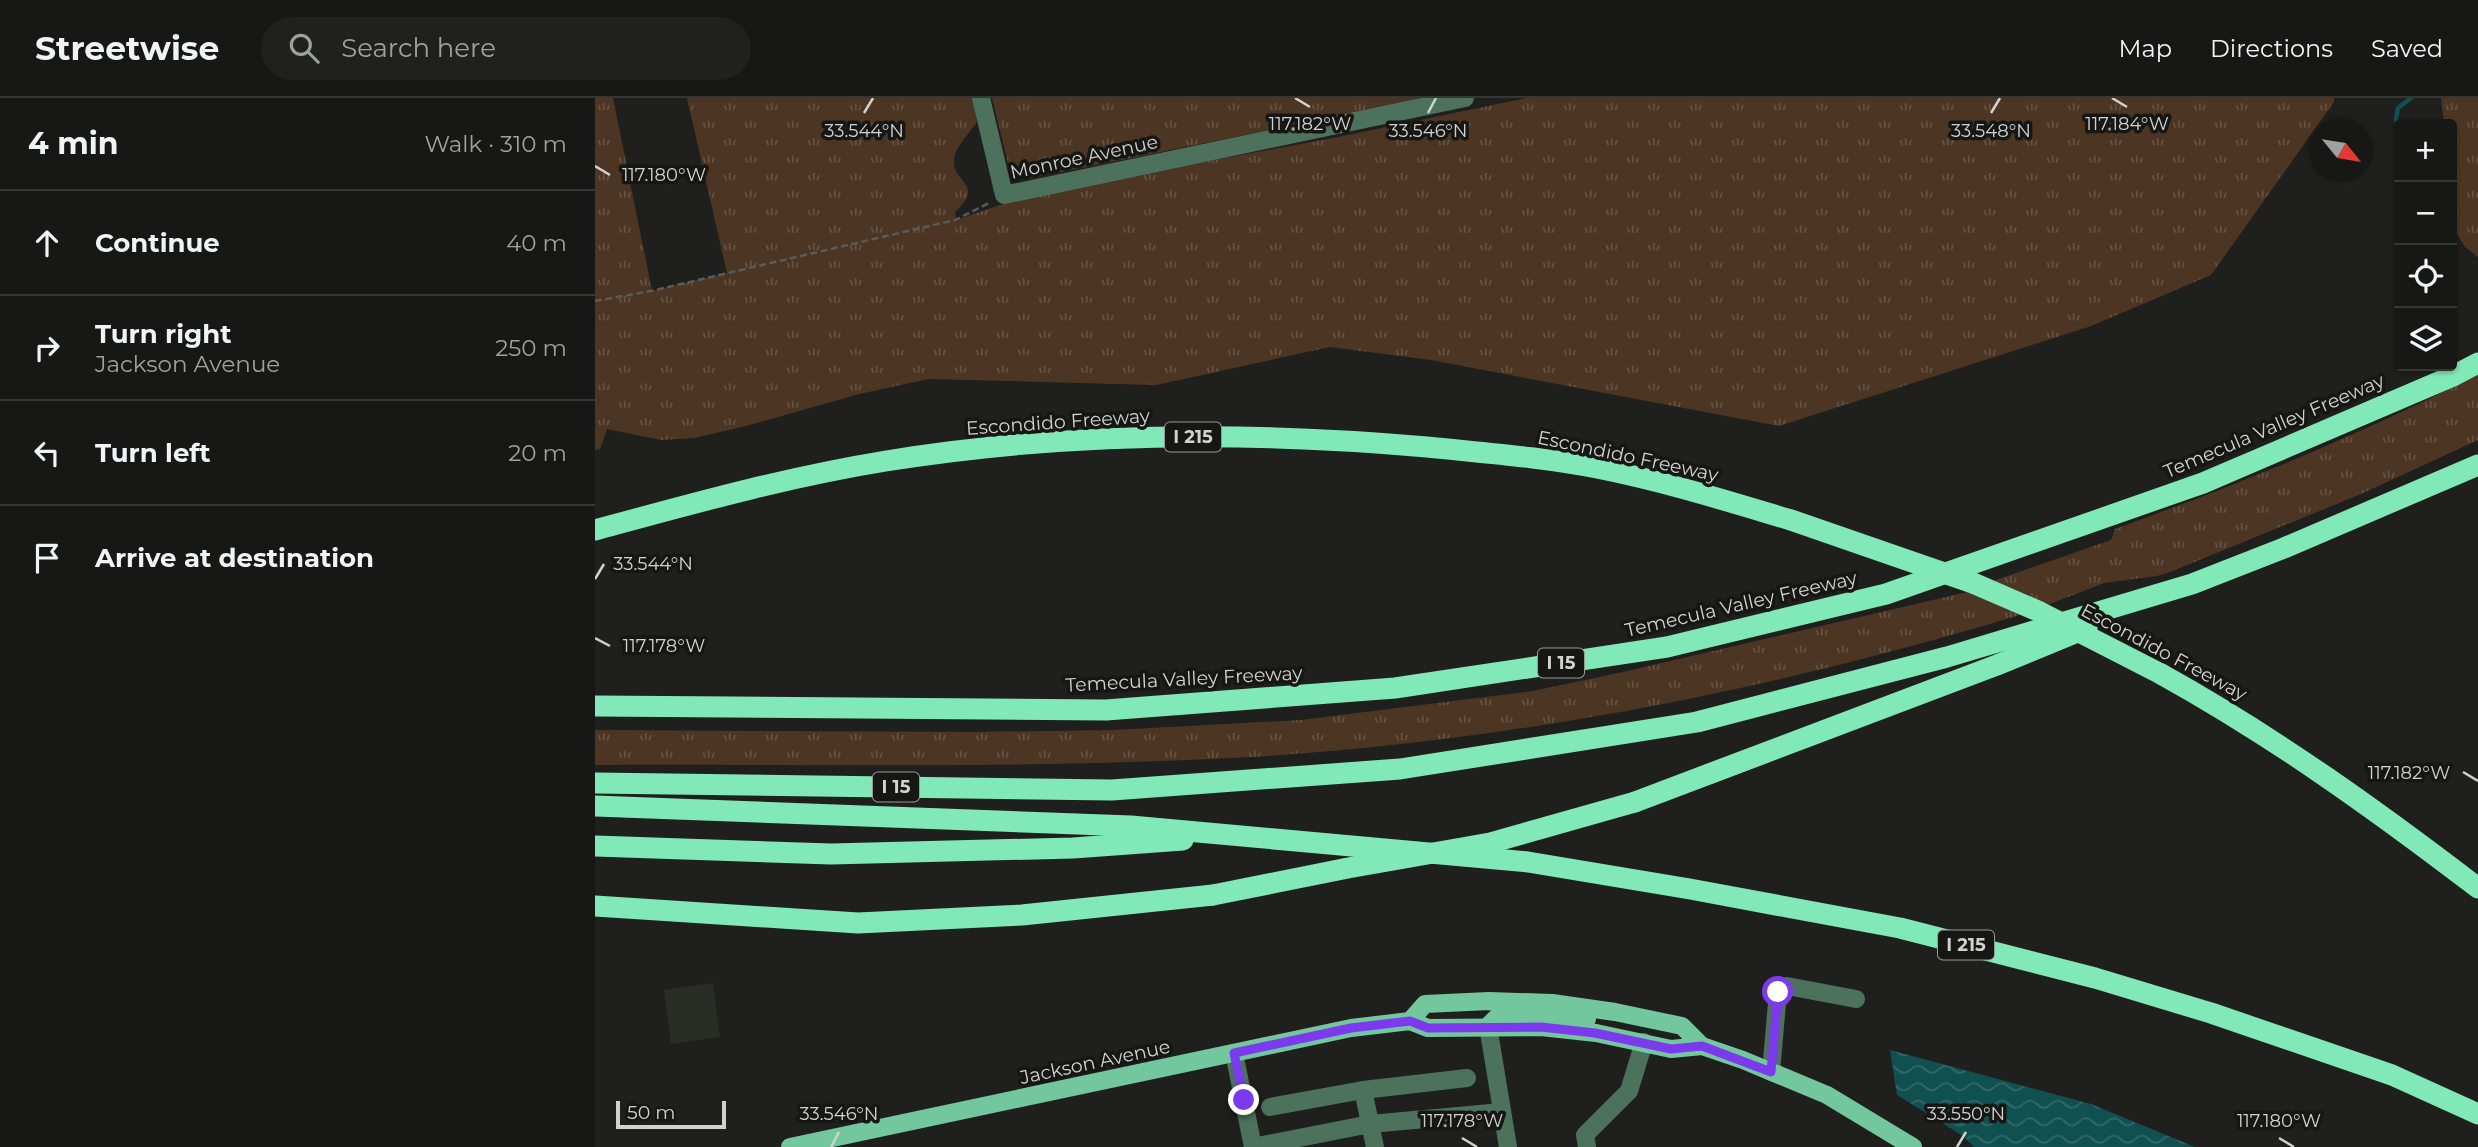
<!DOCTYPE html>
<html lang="en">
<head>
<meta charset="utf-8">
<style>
  body { margin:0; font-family:Montserrat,sans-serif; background:#20211f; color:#f1f3f6 }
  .controls { position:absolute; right:21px; top:21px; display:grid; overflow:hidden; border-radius:7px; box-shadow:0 2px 5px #0004 }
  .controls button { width:63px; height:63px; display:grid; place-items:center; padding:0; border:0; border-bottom:2px solid #363735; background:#171816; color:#f1f3f6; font:35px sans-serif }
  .compass { position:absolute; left:1715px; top:21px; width:63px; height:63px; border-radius:50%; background:#171816; box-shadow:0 2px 5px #0004; rotate:120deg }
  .scale { position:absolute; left:21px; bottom:18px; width:110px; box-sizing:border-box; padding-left:7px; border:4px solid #d1d2d0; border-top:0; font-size:19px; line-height:24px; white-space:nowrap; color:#d1d2d0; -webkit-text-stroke:5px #161715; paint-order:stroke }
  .stop { position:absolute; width:21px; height:21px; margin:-16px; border:5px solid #7c3aed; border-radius:50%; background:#fff }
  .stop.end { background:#7c3aed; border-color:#fff; box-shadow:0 2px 7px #0008 }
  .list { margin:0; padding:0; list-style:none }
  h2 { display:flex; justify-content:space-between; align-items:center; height:91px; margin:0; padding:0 28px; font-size:30px }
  h2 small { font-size:23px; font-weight:400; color:#9ea0a1 }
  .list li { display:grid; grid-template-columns:46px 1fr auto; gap:21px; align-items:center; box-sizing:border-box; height:105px; padding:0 28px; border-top:2px solid #363735 }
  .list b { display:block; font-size:26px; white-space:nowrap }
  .list p { margin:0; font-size:23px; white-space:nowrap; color:#9ea0a1 }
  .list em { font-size:23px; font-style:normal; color:#9ea0a1 }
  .icon { flex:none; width:38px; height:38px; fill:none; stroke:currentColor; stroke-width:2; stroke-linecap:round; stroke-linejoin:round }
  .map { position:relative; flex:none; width:1883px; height:1049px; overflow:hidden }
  header { display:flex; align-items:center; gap:42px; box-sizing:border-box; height:98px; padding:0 35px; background:#171816; border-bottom:2px solid #363735 }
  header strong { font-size:33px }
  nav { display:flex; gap:38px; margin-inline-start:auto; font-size:24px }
  .search { width:490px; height:63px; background:#20211f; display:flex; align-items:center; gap:18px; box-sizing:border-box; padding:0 24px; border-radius:38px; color:#9ea0a1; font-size:26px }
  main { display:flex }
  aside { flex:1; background:#171816 }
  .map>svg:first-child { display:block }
  .built { fill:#2a2d26 }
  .grass { fill:url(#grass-tufts) }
  .water { fill:url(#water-waves) }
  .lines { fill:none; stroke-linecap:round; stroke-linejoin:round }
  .stream { stroke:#115050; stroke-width:4.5 }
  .path { stroke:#5a5b59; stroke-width:2.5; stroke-dasharray:7 3.5; stroke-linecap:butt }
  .minor { stroke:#4c725e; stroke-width:18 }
  .major { stroke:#73c79e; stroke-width:18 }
  .highway { stroke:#81e9b7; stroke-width:21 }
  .highway-bridge { stroke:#81e9b7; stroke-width:21 }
  .route { stroke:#7c3aed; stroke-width:9 }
  .ticks { fill:none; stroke:#d1d2d0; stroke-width:2.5 }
  .labels { text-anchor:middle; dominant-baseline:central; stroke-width:7; stroke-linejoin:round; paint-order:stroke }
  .shield { fill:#161715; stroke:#999a98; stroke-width:2 }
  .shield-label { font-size:18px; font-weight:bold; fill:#d1d2d0 }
  .street-label { font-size:19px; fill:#d1d2d0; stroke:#161715 }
  .ticks-label { font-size:18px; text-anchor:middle; fill:#d1d2d0; stroke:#161715; stroke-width:7; stroke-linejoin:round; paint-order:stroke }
</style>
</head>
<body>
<header>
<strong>Streetwise</strong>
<div class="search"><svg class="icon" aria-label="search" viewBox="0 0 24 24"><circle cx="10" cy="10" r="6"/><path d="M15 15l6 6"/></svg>Search here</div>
<nav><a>Map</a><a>Directions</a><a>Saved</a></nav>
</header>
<main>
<aside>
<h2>4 min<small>Walk · 310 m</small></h2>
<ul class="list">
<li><svg class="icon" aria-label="ahead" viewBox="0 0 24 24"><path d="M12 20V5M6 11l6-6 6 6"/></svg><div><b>Continue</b></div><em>40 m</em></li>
<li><svg class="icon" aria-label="right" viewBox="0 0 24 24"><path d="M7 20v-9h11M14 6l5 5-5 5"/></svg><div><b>Turn right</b><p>Jackson Avenue</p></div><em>250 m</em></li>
<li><svg class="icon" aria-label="left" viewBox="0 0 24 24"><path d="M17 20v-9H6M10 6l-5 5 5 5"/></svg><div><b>Turn left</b></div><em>20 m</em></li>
<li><svg class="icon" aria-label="arrive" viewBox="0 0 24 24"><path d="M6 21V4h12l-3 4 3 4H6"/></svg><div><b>Arrive at destination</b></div></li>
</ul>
</aside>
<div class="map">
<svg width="1883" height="1049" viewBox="0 0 1883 1049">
  <defs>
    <pattern id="grass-tufts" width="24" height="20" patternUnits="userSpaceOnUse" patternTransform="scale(1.75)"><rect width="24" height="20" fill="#4c3623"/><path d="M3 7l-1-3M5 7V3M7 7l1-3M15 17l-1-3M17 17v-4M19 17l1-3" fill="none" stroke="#655242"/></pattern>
    <pattern id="water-waves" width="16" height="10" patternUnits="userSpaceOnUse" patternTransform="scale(1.75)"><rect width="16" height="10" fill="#115050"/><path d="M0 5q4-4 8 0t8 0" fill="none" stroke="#336868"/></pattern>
  </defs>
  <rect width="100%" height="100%" fill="#1f201e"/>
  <polygon class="built" points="118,885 125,939 76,946 69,892"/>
  <g class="grass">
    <path d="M0 0H18L57 193 132 175 92 0H378L382 24C375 34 363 46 360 57 352 85 393 84 360 114L361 122 405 107 463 91 738 40 932 0H1739V4L1616 177 1496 228 1184 328 836 262 735 249 561 287 334 281 264 296 151 328 99 340 66 342 12 331 5 351 0 352Z"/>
    <polygon points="397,0 832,0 432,81 421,78 414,69"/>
    <polygon points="1846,0 1883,0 1883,159 1870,149 1858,129 1857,26 1849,26"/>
    <path d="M1883 276V342L1766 396 1575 474 1562 478 1509 485 1447 509 1387 487 1516 442 1520 431C1644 386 1766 337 1883 276Z"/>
    <path d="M1381 492 1435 514C1182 591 920 643 656 659 437 671 219 666 0 667V632L379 634 519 632 706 622 938 593 1028 574Z"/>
  </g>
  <polygon class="water" points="1295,952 1496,1006 1600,1049 1379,1049 1368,1038 1302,997"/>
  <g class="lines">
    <g class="stream">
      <polyline points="1804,37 1801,20 1803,10 1816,0"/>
      <polyline points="1857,164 1860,204"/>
    </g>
    <polyline class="path" points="0,203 56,193 360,122 396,104"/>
    <g class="minor">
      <polyline points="386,0 409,97 870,0"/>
      <polyline points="893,928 913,1049"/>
      <polyline points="639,955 658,1049"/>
      <polyline points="1176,974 1183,894 1192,888 1261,901"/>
      <polyline points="675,1009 768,992"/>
      <polyline points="658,1049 775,1026 907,1014"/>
      <polyline points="780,1049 768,992 872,980"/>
      <polyline points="992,1049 990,1037 1034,993 1049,944"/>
    </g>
    <g class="major">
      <polyline points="815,923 830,906 894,903 957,905 1020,914 1087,928 1107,948"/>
      <polyline points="893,928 903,918 915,915 992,921"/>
      <polyline points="195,1049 756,930 815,923 833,930 946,929 1001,935 1076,951 1107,948 1148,962 1232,997 1318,1049"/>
    </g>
    <g class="highway">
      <path d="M0 432C96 406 192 379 291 363 470 334 652 333 832 349 889 355 946 359 1002 370 1068 383 1132 403 1196 422"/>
      <path d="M1566 576C1678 638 1781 712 1883 790"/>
      <polyline points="0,608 511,612 800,590 1072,549 1291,496 1608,385 1860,277 1883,265"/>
      <polyline points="0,685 517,692 805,671 1102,624 1352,559 1597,486 1689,450 1883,367"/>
      <polyline points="1040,704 1402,567 1492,530"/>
      <polyline points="0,708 536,728 933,764 1095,791 1305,830 1500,880 1616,915 1797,977 1883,1016"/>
      <polyline points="0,748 236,756 478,750 588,742"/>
      <polyline points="0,808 263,825 427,817 618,797"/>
    </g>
    <g class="highway-bridge">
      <polyline points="1196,422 1378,485 1445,514 1566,576"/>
      <polyline points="618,797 753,770 895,745 1040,704"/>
    </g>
  </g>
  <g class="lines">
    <polyline class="route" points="649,1002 639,955 756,930 815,923 833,930 946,929 1000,935 1076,951 1107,948 1176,974 1183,894"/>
  </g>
  <path class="ticks" d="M700 0 715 9M1517 0 1532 9M269 15 278 0M833 15 841 0M1396 15 1405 0M0 68 15 77M0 481 9 466M0 540 15 548M1868 674 1883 683M867 1040 882 1049M1684 1040 1699 1049M236 1049 244 1034M1362 1049 1371 1034"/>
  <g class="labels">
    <g class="shield">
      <rect x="570" y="324.5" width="56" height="29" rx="5"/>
      <rect x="943" y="550.5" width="46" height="29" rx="5"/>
      <rect x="278" y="674.5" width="46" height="29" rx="5"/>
      <rect x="1343" y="832.5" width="56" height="29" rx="5"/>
    </g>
    <g class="shield-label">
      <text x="598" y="339">I 215</text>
      <text x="966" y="565">I 15</text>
      <text x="301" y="689">I 15</text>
      <text x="1371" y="847">I 215</text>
    </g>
    <g class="street-label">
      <text transform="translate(489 59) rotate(-12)">Monroe Avenue</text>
      <text transform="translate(463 324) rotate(-4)">Escondido Freeway</text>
      <text transform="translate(1679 328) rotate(-23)">Temecula Valley Freeway</text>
      <text transform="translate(1033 358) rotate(12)">Escondido Freeway</text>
      <text transform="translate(1146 506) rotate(-13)">Temecula Valley Freeway</text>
      <text transform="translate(1569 554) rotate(28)">Escondido Freeway</text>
      <text transform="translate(589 581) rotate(-3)">Temecula Valley Freeway</text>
      <text transform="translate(500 964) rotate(-12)">Jackson Avenue</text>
    </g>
  </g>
  <g class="ticks-label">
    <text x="715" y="32">117.182°W</text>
    <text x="1532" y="32">117.184°W</text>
    <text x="269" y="39">33.544°N</text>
    <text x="833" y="39">33.546°N</text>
    <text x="1396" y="39">33.548°N</text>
    <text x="69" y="83">117.180°W</text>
    <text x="58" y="472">33.544°N</text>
    <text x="69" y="554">117.178°W</text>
    <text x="1814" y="681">117.182°W</text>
    <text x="244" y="1022">33.546°N</text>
    <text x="1371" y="1022">33.550°N</text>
    <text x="867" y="1029">117.178°W</text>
    <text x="1684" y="1029">117.180°W</text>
  </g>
</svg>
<div class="controls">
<button>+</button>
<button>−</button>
<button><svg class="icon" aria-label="locate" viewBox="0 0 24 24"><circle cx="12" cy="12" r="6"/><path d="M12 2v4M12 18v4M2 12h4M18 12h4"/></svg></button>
<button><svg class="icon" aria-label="layers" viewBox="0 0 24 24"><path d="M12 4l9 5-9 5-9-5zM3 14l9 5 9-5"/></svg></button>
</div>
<svg class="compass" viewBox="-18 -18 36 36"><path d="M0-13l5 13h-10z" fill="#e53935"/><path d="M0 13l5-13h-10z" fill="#9ea0a1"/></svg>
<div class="scale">50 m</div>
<div class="stop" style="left:1183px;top:894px"></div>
<div class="stop end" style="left:649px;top:1002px"></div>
</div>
</main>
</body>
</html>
